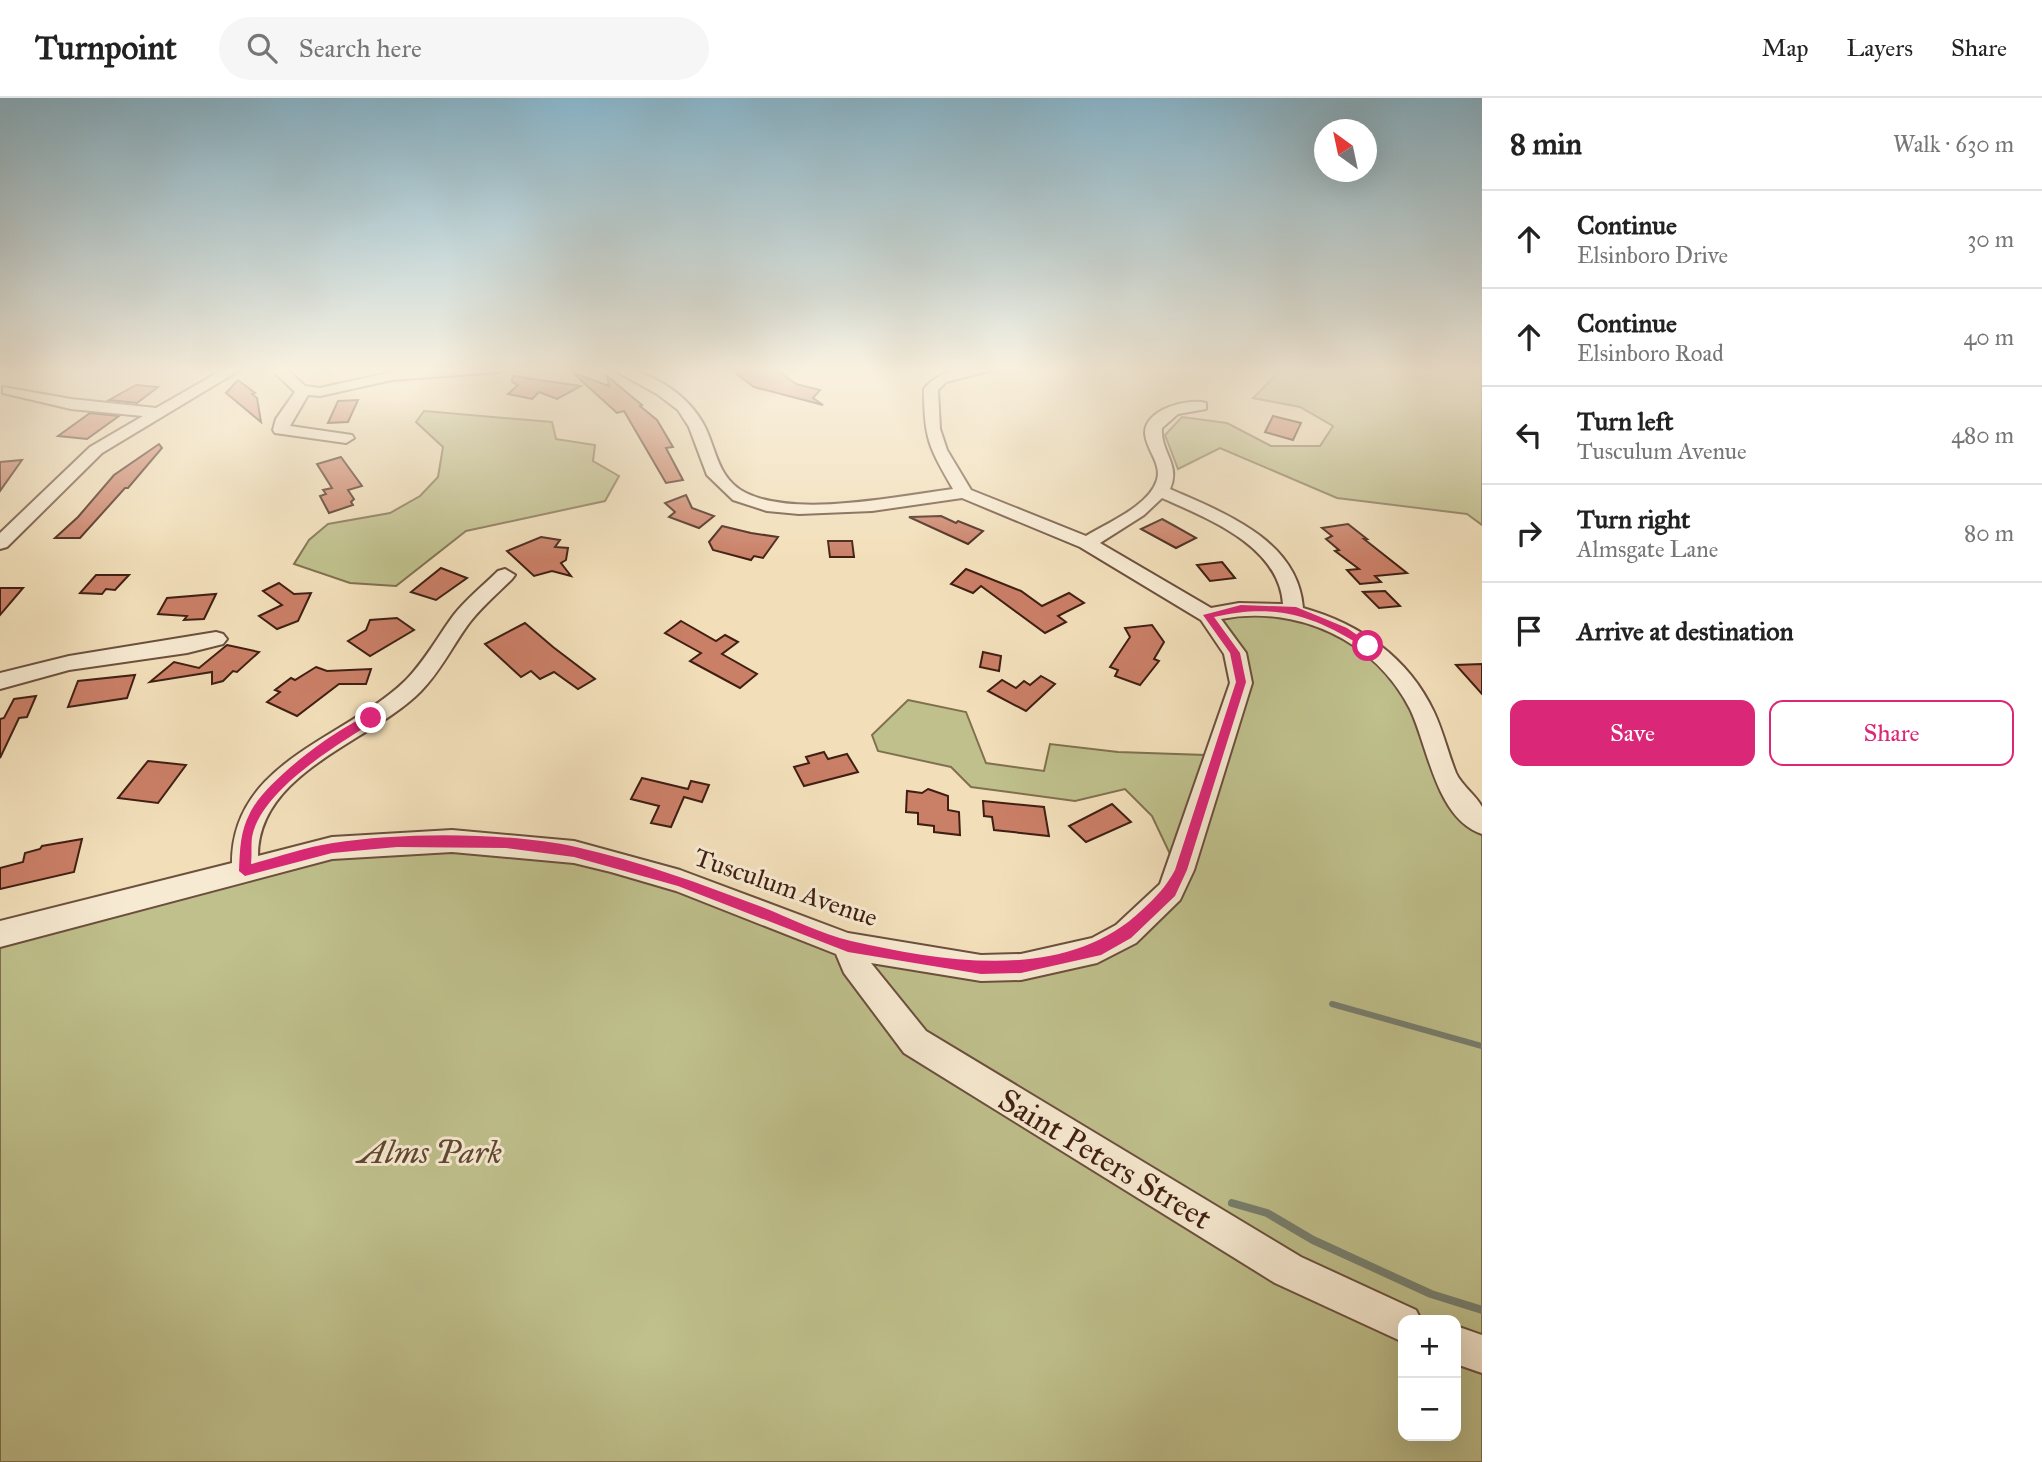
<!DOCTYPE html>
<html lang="en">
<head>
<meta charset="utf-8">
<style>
  body { margin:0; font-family:"IM FELL Great Primer",serif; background:#f6f6f6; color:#222 }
  .controls { position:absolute; right:21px; bottom:21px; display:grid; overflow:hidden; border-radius:14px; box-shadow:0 7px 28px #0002 }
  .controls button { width:63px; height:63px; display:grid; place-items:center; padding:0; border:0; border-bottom:2px solid #e0e0e0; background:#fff; color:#222; font:35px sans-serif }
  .compass { position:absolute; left:1314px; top:21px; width:63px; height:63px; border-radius:50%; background:#fff; box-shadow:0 7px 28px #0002; rotate:327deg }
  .stop { position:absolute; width:21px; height:21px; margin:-16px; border:5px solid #db2777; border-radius:50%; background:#fff }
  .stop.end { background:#db2777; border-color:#fff; box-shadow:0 2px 7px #0008 }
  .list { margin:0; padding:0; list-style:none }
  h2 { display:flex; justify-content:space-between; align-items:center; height:91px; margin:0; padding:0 28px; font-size:30px }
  h2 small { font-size:23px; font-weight:400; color:#767676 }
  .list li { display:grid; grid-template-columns:46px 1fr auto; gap:21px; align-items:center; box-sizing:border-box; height:98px; padding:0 28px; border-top:2px solid #e0e0e0 }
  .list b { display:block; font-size:26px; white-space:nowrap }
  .list p { margin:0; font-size:23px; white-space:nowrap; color:#767676 }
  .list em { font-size:23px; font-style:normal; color:#767676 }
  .actions { display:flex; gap:14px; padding:21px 28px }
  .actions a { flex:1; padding:16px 0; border:2px solid #db2777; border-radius:14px; text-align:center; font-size:24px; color:#db2777 }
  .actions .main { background:#db2777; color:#fff }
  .icon { flex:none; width:38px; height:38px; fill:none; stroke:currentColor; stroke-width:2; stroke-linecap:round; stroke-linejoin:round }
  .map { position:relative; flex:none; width:1482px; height:1364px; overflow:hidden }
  header { display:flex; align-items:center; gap:42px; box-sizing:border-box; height:98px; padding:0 35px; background:#fff; border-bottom:2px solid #e0e0e0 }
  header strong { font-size:33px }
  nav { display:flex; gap:38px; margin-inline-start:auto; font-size:24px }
  .search { width:490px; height:63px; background:#f6f6f6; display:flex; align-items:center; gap:18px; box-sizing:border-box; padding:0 24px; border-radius:38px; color:#767676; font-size:26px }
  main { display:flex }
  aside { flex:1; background:#fff }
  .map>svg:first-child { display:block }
  .green { fill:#bfc08c; stroke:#807050; stroke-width:2; fill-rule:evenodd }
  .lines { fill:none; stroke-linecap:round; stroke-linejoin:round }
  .stream-far1 { stroke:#777e6e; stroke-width:6 }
  .stream { stroke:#777e6e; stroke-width:8 }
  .building { fill:#ca7f67; stroke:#401f13; stroke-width:2 }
  .minor-casing { stroke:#6c4f3d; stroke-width:4 }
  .minor { fill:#f7ead2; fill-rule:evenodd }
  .route { fill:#db2777 }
  .labels { text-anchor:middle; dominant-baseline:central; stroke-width:6; stroke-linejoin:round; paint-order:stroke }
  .street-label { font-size:26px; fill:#401f13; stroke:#f7ead2 }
  .near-park-label { font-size:32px; font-style:italic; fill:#604731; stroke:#f7ead2 }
  .near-street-label { font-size:32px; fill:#401f13; stroke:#f7ead2 }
</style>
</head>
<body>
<header>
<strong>Turnpoint</strong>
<div class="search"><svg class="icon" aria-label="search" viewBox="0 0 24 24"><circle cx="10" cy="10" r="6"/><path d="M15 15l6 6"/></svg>Search here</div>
<nav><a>Map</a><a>Layers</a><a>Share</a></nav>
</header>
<main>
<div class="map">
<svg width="1482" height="1364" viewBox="0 0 1482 1364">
  <rect width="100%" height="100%" fill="#f2dfba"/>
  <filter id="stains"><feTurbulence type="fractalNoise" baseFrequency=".00286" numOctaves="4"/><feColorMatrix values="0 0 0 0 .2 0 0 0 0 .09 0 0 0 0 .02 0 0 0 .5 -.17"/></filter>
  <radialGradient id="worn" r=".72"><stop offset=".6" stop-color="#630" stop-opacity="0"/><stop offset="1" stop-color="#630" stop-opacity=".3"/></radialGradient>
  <g class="green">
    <polygon points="1283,270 1482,270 1482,427 1467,416 1337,400 1220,350 1178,371 1165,337 1182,319 1227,325 1271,348 1320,348 1333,328 1300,309 1253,300"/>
    <polygon points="424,313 552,324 556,341 595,347 593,363 619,378 605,403 466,433 396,488 350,485 294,466 309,442 328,426 390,415 420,398 438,379 443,349 416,324"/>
    <path d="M1293 512 1390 566 1482 726V1364H0V836L332 750 506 746 981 870 1097 852 1152 814 1241 585 1212 522ZM1403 1222H1456V1338H1403Z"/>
    <polygon points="908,602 966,614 986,665 1044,673 1050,646 1118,654 1205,657 1170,756 1152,718 1125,691 1075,703 971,689 951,669 878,653 872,637"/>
  </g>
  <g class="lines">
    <polyline class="stream-far1" points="1332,906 1482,948"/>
    <polyline class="stream" points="1232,1105 1267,1115 1313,1142 1431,1196 1482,1212"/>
  </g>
  <g class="building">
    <polygon points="729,270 774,270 796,286 820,292 813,300 823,307 754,289"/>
    <polygon points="573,275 609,288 607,278 642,307 640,308 657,322 673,349 666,350 683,382 666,385 624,313 617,315"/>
    <polygon points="513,278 526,280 581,288 557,301 539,294 532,301 508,296 518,287 512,284"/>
    <polygon points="238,282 255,295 252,296 257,300 261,324 226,295"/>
    <polygon points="136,287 158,289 137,305 109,302"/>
    <polygon points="358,302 348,324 328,325 338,303"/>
    <polygon points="90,315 119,318 87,341 58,338"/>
    <polygon points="1273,318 1301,325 1293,342 1265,334"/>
    <polygon points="159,346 162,350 128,390 125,390 80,440 55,440 78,419 114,377"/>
    <polygon points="341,359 362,388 348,392 354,401 351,404 353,407 329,415 320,398 326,396 323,392 332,390 317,366"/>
    <polygon points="22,362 0,393 0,364"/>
    <polygon points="686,397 692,410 714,418 699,430 669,419 675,414 665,405"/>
    <polygon points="941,418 956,425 958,423 983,433 968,446 909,419"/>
    <polygon points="1162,421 1173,427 1196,440 1176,450 1141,431"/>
    <polygon points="1348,426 1367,441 1364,441 1407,475 1375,478 1381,484 1360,486 1347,472 1359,471 1335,453 1339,452 1326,441 1332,438 1322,430"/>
    <polygon points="722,428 751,435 778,439 763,460 754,458 751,462 713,452 709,444"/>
    <polygon points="541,439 560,442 555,449 568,450 566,462 561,465 571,478 552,473 534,478 507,453"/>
    <polygon points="828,443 852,443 854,459 830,459"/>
    <polygon points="1222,464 1235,480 1210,483 1197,467"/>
    <polygon points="441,470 467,480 436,502 411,494"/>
    <polygon points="966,471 1021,493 1042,508 1069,495 1084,505 1058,518 1066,524 1045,535 981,488 973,495 951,486"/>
    <polygon points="96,477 129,477 115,492 106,491 102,496 80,495"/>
    <polygon points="279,485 294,496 311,495 298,523 277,531 259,518 282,507 263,493"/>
    <polygon points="0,490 23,490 0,517"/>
    <polygon points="1385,493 1400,508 1379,510 1363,494"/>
    <polygon points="216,496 204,521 184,522 187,518 158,516 167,500"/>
    <polygon points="397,520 414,532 370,558 348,543 366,532 370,522"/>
    <polygon points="681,523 716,543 725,537 738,544 722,556 757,576 740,590 690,563 701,555 665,535"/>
    <polygon points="525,525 553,549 595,581 578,591 554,574 540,581 531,573 521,579 485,546"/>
    <polygon points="1152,527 1164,544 1154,561 1159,563 1140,587 1115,578 1118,572 1110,569 1130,539 1125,530"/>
    <polygon points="227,547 259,554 237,574 233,573 223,583 212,586 212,574 150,584 174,564 199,570"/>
    <polygon points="983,554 1001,558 999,573 980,569"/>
    <polygon points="1482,566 1482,596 1456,567"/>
    <polygon points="316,569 327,573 371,571 366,586 339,586 297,618 267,604 280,594 275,592 291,580 295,582"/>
    <polygon points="135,577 127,600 68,609 78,583"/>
    <polygon points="1041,578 1055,586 1026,613 988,593 1002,582 1016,590 1024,583 1030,587"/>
    <polygon points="36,598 27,619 19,620 0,660 0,621 4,620 14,601"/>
    <polygon points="824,654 828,661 847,656 858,674 804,688 794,669 809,665 806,659"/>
    <polygon points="148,663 186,667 158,705 118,700"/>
    <polygon points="642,680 688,691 691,683 709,687 702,704 684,699 671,729 651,725 659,708 631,701"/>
    <polygon points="928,691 948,698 948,712 959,714 960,737 934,734 934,728 918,726 918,715 906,714 907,693 922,695"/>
    <polygon points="983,703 1044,709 1049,738 994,732 992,719 984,718"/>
    <polygon points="1112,706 1131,724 1086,744 1069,728"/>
    <polygon points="82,741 74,774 0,791 0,770 23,764 25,755 40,751 42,748"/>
  </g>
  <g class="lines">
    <g class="minor-casing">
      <g id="minor">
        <polygon points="226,270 243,270 102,355 7,449 0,451 0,435 90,349 143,318 71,311 3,295 3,289 71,301 156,310"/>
        <polygon points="270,270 285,270 305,288 320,290 392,274 507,270 500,274 392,282 320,298 308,297 290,328 352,337 354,340 346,345 275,335 273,332 276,321 295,294"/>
        <path d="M610 270C647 270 688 295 705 329 717 354 718 381 746 395 797 420 898 398 953 391 929 349 924 341 924 291 941 269 973 270 1000 270L946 284 938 292 940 331 947 352 971 392 1086 438C1107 425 1149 408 1157 382 1162 365 1146 352 1145 335 1145 311 1188 300 1206 305V311L1178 316 1162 330C1160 354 1181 366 1170 391 1224 415 1298 442 1303 510 1360 526 1408 559 1434 614 1443 633 1448 655 1456 675 1462 688 1476 697 1482 709 1482 716 1482 729 1482 736 1436 721 1428 648 1410 611 1375 542 1296 506 1221 521L1246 555 1252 585 1194 772 1180 802 1136 845 1097 865 1021 882 981 883 871 865 926 933 1301 1159 1416 1212 1421 1222H1403V1244L1275 1185 904 955 844 875 836 856 676 793 611 774 574 765 452 754 332 761 0 849V823L232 765C232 663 345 641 405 583 424 564 437 540 453 518 466 501 483 488 498 473L505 471 515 477 512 481C497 496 480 510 467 528 452 549 440 574 421 593 371 644 258 673 258 758L332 739 452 732 574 743 680 772 848 835 981 857 1021 856 1092 840 1116 827 1160 786 1230 585 1224 556 1201 522 1080 449 962 400 872 413 799 416 767 413 733 402 707 377 689 329 678 312 657 296ZM1162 400C1209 421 1279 448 1283 506L1239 505 1211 510 1100 445 1144 417Z"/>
        <polygon points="216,534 223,536 227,541 223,546 187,555 69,572 0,591 0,575 69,558"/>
        <polygon points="1456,1228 1482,1237 1482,1275 1456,1266"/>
      </g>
    </g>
    <use href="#minor" class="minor"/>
  </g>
  <linearGradient id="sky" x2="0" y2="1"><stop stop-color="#89b8cf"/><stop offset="0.59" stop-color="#f9f1e0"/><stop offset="1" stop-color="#f9f1e0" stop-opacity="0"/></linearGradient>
  <rect width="1482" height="461" fill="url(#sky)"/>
  <path class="route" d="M1241 507 1296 509 1347 530 1373 548 1365 550C1313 517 1275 505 1214 519L1240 555 1246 584 1187 772 1175 798 1131 840 1101 857 1021 875 981 876 848 854 678 788 574 759 506 750 397 749 332 755 245 778 239 773C240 751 240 734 250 715 265 683 338 629 371 616L375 617V623C337 647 261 692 252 739 251 747 252 757 251 766 278 759 306 749 333 745 403 734 507 734 576 749 639 763 701 786 762 809 790 820 821 836 851 843 945 864 1066 885 1142 812 1156 799 1166 789 1175 772L1236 584 1230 555 1203 517Z"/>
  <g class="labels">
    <g class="street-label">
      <text transform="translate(786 789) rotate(19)">Tusculum Avenue</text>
    </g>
    <g class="near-park-label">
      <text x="430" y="1054">Alms Park</text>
    </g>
    <g class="near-street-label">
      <text transform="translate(1105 1061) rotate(31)">Saint Peters Street</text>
    </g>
  </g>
  <rect width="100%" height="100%" filter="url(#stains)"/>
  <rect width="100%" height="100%" fill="url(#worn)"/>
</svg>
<div class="controls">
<button>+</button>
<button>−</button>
</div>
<svg class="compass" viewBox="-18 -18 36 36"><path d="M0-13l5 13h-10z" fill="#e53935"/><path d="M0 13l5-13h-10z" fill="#767676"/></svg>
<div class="stop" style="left:1368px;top:548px"></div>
<div class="stop end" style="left:371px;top:620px"></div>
</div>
<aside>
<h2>8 min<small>Walk · 630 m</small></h2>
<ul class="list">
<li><svg class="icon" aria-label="ahead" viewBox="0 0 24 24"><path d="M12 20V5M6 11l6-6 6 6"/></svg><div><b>Continue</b><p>Elsinboro Drive</p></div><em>30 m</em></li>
<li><svg class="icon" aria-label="ahead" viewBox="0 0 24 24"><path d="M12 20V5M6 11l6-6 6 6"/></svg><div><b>Continue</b><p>Elsinboro Road</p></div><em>40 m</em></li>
<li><svg class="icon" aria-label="left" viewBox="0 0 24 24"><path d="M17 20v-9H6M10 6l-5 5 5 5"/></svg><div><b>Turn left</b><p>Tusculum Avenue</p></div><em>480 m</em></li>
<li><svg class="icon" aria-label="right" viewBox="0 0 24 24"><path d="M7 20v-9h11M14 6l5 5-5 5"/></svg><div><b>Turn right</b><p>Almsgate Lane</p></div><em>80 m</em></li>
<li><svg class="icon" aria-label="arrive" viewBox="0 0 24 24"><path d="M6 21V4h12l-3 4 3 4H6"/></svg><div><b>Arrive at destination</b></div></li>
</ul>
<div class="actions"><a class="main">Save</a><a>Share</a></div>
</aside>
</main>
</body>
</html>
